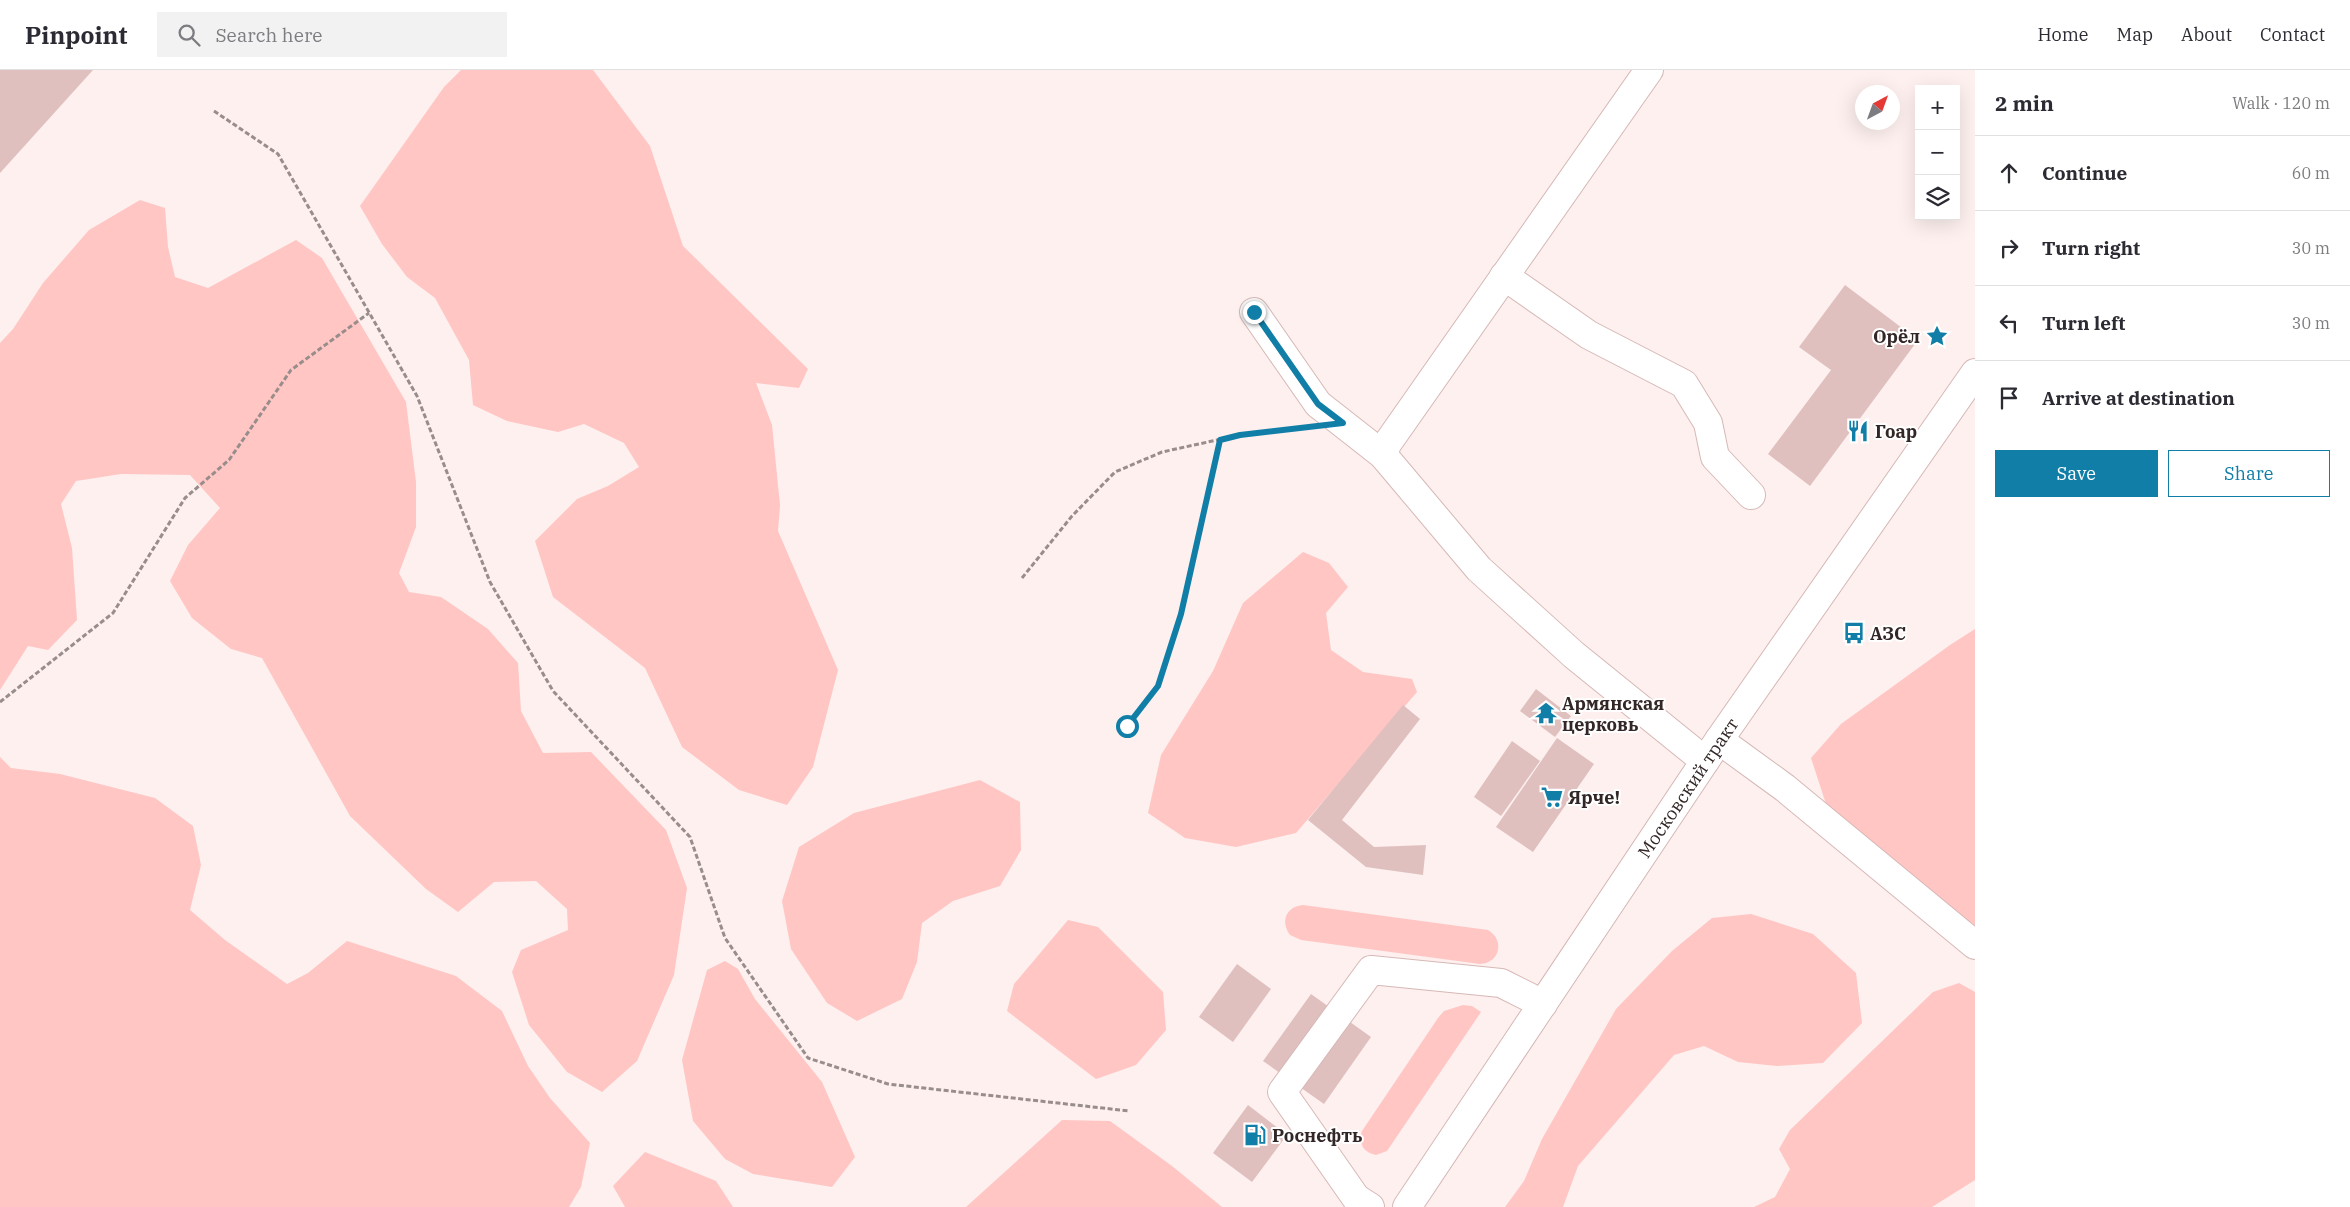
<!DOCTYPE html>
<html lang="en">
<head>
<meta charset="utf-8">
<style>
  body { margin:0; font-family:"IBM Plex Serif",serif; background:#f2f2f3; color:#2b2b33 }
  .controls { position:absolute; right:15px; top:15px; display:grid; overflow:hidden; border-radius:0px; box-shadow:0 5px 20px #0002 }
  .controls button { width:45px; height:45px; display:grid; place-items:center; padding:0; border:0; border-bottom:1px solid #e1e1e2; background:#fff; color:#2b2b33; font:25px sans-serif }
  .compass { position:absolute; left:1855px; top:15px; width:45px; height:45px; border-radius:50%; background:#fff; box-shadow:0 5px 20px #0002; rotate:41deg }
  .stop { position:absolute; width:15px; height:15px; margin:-11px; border:4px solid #107ea7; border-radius:50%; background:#fff }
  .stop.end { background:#107ea7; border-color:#fff; box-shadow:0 1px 5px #0008 }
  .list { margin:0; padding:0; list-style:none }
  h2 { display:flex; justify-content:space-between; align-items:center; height:65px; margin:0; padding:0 20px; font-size:21px }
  h2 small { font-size:16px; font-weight:400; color:#7c7c81 }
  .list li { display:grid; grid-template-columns:32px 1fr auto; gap:15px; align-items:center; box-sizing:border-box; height:75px; padding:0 20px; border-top:1px solid #e1e1e2 }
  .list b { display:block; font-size:19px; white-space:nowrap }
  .list em { font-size:16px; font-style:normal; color:#7c7c81 }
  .actions { display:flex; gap:10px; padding:15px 20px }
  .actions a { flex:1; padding:11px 0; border:1px solid #107ea7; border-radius:0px; text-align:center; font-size:18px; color:#107ea7 }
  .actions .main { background:#107ea7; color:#fff }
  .icon { flex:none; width:28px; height:28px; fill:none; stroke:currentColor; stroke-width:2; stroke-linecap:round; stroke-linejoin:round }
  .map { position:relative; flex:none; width:1975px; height:1137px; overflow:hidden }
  header { display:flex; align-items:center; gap:30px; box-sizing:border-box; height:70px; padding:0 25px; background:#fff; border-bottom:1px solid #e1e1e2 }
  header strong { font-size:24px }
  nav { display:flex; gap:28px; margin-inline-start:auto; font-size:18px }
  .search { width:350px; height:45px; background:#f2f2f3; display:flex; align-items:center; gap:12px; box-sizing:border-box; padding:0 18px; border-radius:0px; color:#7c7c81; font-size:19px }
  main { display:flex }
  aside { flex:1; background:#fff }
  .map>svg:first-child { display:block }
  .green { fill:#ffc6c4 }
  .building { fill:#dfc0bf }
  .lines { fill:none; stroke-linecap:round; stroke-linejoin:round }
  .minor-casing { stroke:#d6b8b6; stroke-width:30 }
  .highway-casing { stroke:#d6b8b6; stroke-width:30 }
  .path { stroke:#998d8c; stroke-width:3; stroke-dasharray:5 2.5; stroke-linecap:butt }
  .minor { stroke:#fff; stroke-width:28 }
  .highway { stroke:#fff; stroke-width:28 }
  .route { stroke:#107ea7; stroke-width:6 }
  .labels { text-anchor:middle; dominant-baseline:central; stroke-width:4; stroke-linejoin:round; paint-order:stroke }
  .poi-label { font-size:18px; font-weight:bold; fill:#322726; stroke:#fff; text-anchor:start }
  .street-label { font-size:18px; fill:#322726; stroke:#fff }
</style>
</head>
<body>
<header>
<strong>Pinpoint</strong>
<div class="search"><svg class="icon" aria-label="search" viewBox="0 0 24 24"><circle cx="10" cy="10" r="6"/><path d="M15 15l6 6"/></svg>Search here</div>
<nav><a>Home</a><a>Map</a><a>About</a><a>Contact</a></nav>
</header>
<main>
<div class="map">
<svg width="1975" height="1137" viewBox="0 0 1975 1137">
  <rect width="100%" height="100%" fill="#fdf0ef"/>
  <g class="green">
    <polygon points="461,0 593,0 650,76 683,176 808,299 799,318 756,313 772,355 780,435 778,461 838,600 813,697 787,735 739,720 682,677 645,598 553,527 535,471 577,429 608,416 639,397 624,373 584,354 558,362 507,351 473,335 469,290 435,228 407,207 382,174 360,136 444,17"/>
    <polygon points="140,130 165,138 168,177 175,207 208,218 296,170 322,188 406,332 416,412 416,457 399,503 409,522 441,527 488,559 518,593 521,641 543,683 591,682 666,760 687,818 674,905 637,991 602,1022 567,1002 529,955 512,902 521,880 568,860 567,839 536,811 494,812 458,842 426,819 350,746 262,588 231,579 192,548 170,511 188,475 220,438 190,405 121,404 76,411 61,434 72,478 77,550 48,580 28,576 0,620 0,273 13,259 43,213 89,160"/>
    <polygon points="1303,482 1329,493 1348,517 1326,543 1331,580 1363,602 1412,609 1417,622 1296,763 1236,777 1185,768 1148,743 1161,685 1213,601 1243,533"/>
    <polygon points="1975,559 1975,861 1876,783 1826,734 1811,688 1841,654 1950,575"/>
    <polygon points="0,687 11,698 60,704 155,728 193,756 201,795 190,840 225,870 287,914 308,903 347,871 456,906 502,941 528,996 550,1028 590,1073 581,1117 569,1137 0,1137"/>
    <polygon points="980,710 1020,732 1021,780 1000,816 953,831 922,853 917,892 902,929 857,951 827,933 791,879 782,831 799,777 854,743"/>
    <path d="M1303 835 1488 860C1505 870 1500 893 1480 894L1301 870 1290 865C1280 851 1286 837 1303 835Z"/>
    <polygon points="1751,844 1813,864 1856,903 1862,953 1823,993 1777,996 1738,992 1704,976 1674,985 1578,1096 1563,1137 1505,1137 1524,1111 1542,1069 1616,939 1672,881 1712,848"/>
    <polygon points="1068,850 1098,857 1163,922 1166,960 1136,995 1096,1009 1007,941 1014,914"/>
    <polygon points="725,891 738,899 755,929 822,1012 855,1087 832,1117 753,1104 725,1089 693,1051 682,990 707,900"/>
    <polygon points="1959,913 1975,922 1975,1110 1932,1137 1754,1137 1775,1127 1790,1099 1779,1079 1790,1060 1933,922"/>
    <path d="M1463 935 1472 936 1481 942 1387 1081 1376 1085C1364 1083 1358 1074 1362 1061L1438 948 1444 941Z"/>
    <polygon points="1062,1050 1110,1051 1172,1096 1222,1137 966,1137"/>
    <polygon points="645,1082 716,1111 733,1137 625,1137 613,1116"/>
  </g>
  <g class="building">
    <polygon points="0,0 93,0 0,103"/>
    <polygon points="1845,215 1918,270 1810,416 1768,384 1831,300 1799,277"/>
    <polygon points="1536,619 1571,646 1555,667 1520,641"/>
    <polygon points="1403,635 1420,649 1342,750 1374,777 1426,775 1423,805 1366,797 1308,750"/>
    <polygon points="1557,668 1594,694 1533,782 1496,757"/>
    <polygon points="1512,671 1540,691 1501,746 1474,727"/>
    <polygon points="1237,894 1271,919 1233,972 1199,947"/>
    <polygon points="1311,924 1371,967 1324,1034 1263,991"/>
    <polygon points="1248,1035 1287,1065 1252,1112 1213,1083"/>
  </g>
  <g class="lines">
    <g class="minor-casing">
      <g id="minor">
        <polyline points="1504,206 1589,265 1684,314 1708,353 1715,387 1751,425"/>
        <polyline points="1254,242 1318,334 1383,385 1479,499 1574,585 1705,691"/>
        <polyline points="1383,385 1387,374 1649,0"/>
        <polyline points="1719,670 1785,718 1975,875"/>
        <polyline points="1370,1137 1356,1128 1282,1022 1371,900 1501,913 1543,934"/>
      </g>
    </g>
    <g class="highway-casing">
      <polyline id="highway" points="1407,1137 1719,670 1975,303"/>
    </g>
    <g class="path">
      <polyline points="214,41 278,84 417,326 490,512 553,621 690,767 725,868 808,988 888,1014 1129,1041"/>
      <polyline points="1022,508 1072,446 1115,402 1162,382 1240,365 1297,358"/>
      <polyline points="0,632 113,543 185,428 229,390 291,300 369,243"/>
      <polyline points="1127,656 1158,615 1181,543 1220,370"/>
    </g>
    <use href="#minor" class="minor"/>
    <use href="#highway" class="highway"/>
  </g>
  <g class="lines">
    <polyline class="route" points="1127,656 1158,616 1181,544 1220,370 1240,365 1343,353 1318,334 1254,242"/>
  </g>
  <defs>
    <g id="sight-bare" transform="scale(1.725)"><path d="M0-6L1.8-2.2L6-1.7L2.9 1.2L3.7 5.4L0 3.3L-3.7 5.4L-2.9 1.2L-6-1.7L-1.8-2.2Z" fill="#107ea7" stroke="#fff" stroke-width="2.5" paint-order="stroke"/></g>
    <g id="restaurant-bare" transform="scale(1.725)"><path d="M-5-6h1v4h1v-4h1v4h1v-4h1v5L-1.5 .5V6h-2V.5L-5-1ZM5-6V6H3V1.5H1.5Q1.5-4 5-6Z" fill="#107ea7" stroke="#fff" stroke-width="2.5" paint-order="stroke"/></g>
    <g id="bus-bare" transform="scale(1.725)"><path d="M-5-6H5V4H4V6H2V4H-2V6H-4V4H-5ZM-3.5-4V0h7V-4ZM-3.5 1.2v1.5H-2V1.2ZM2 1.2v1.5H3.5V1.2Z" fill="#107ea7" stroke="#fff" stroke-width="2.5" paint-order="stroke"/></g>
    <g id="temple-bare" transform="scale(1.725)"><path d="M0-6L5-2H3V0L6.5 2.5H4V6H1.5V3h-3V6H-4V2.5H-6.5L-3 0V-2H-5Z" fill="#107ea7" stroke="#fff" stroke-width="2.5" paint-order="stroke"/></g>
    <g id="supermarket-bare" transform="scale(1.725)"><path d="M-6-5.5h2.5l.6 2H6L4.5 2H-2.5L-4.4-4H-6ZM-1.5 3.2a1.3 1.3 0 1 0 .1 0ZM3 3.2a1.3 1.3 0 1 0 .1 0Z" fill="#107ea7" stroke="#fff" stroke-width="2.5" paint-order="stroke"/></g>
    <g id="fuel-bare" transform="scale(1.725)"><path d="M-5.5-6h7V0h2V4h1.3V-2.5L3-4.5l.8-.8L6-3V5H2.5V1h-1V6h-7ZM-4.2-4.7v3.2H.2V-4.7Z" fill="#107ea7" stroke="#fff" stroke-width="2.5" paint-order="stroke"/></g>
  </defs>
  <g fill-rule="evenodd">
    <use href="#sight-bare" x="1937" y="266"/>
    <use href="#restaurant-bare" x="1858" y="361"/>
    <use href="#bus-bare" x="1854" y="563"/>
    <use href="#temple-bare" x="1546" y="643"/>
    <use href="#supermarket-bare" x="1552" y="727"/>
    <use href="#fuel-bare" x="1255" y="1065"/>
  </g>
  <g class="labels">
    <g class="poi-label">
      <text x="1920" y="266" text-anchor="end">Орёл</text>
      <text x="1875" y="361">Гоар</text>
      <text x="1870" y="563">АЗС</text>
      <text x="1562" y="633">Армянская<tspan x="1562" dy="21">церковь</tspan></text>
      <text x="1568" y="727">Ярче!</text>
      <text x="1272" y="1065">Роснефть</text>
    </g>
    <g class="street-label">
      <text transform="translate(1688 718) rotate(-56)">Московский тракт</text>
    </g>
  </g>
</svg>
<div class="controls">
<button>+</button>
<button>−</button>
<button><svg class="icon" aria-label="layers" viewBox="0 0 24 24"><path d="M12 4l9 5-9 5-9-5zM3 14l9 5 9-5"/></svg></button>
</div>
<svg class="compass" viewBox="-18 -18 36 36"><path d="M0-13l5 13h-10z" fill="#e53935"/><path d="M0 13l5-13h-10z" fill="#7c7c81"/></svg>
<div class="stop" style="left:1127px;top:656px"></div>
<div class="stop end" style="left:1254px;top:242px"></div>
</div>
<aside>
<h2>2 min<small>Walk · 120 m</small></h2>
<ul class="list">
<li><svg class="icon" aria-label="ahead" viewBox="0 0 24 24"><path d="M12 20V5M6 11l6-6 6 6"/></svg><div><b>Continue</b></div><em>60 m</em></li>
<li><svg class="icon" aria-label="right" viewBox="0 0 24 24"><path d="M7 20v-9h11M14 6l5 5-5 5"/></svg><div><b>Turn right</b></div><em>30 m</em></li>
<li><svg class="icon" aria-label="left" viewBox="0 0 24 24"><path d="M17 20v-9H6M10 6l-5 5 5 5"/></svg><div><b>Turn left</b></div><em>30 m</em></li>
<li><svg class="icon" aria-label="arrive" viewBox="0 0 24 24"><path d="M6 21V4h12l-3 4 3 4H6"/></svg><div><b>Arrive at destination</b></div></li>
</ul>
<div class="actions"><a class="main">Save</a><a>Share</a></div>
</aside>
</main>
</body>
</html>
